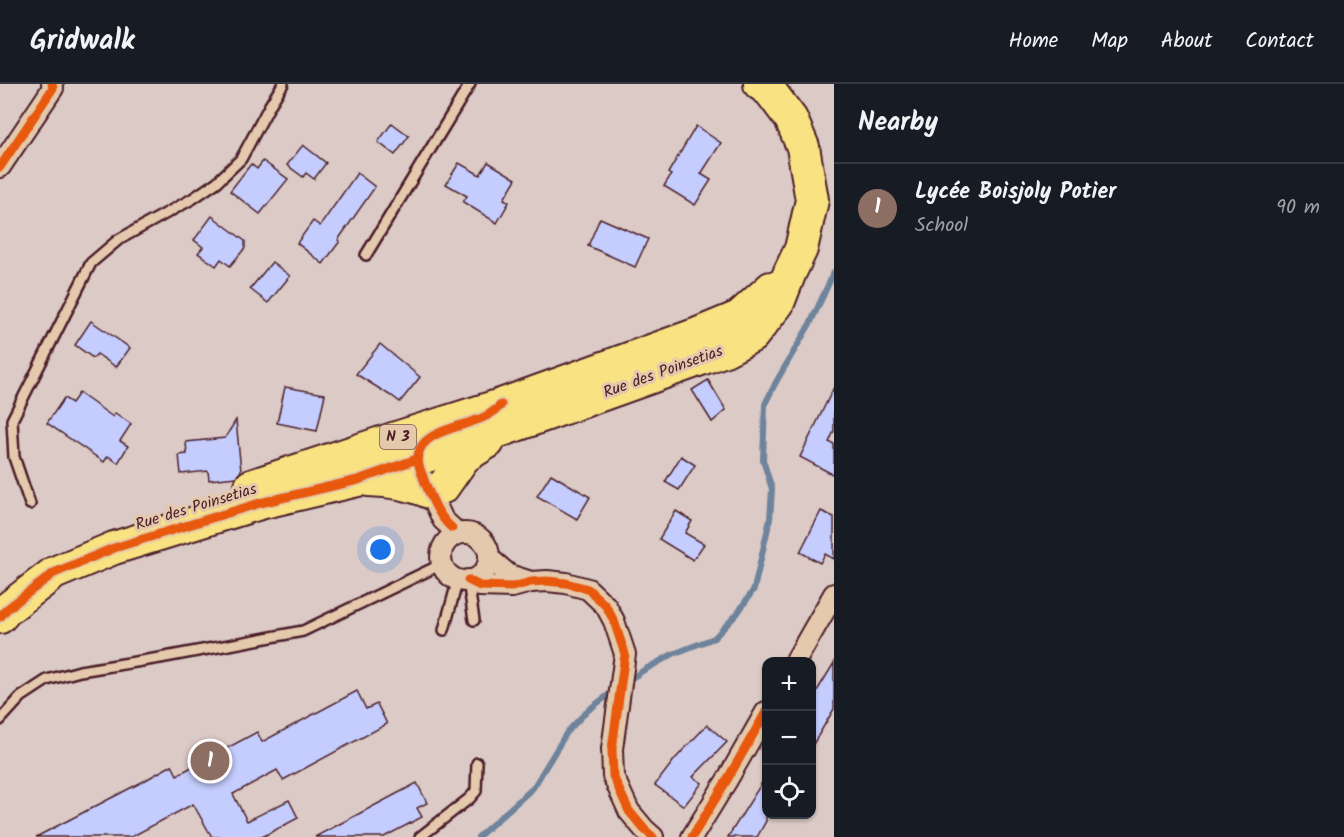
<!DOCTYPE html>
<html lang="en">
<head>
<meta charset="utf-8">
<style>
  body { margin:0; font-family:Kalam,sans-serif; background:#20242c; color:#f1f3f6 }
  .controls { position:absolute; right:18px; bottom:18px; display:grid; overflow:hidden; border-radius:12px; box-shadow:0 2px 4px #0004 }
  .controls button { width:54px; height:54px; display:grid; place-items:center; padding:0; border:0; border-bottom:2px solid #363941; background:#171b24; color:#f1f3f6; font:30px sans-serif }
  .you { position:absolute; left:381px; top:466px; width:21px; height:21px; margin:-15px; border:4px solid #fff; border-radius:50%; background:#1a73e8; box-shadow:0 0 0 9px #1a73e833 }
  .badge { display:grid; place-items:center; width:39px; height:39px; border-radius:50%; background:#0f766e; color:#fff; font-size:20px; font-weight:700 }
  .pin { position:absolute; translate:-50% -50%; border:3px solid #fff; box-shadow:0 2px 6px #0006 }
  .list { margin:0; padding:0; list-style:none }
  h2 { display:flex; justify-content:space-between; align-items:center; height:78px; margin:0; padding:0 24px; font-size:26px }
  h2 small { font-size:20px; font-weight:400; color:#9ea1a6 }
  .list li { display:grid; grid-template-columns:39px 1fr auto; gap:18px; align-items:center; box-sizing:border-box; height:90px; padding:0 24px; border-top:2px solid #363941 }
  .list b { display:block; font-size:22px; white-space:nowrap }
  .list p { margin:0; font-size:20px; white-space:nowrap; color:#9ea1a6 }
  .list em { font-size:20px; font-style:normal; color:#9ea1a6 }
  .icon { flex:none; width:33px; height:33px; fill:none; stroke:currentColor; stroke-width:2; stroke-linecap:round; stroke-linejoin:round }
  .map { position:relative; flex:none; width:834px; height:753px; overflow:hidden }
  header { display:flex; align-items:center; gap:36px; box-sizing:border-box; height:84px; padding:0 30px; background:#171b24; border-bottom:2px solid #363941 }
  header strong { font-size:28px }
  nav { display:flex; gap:33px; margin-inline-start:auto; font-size:21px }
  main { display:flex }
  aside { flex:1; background:#171b24 }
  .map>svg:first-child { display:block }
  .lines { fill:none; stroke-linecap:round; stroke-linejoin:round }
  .stream { stroke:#6e839c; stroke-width:6 }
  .building { fill:#c4cdfe; stroke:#4a1f2b; stroke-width:1.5 }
  .service-casing { stroke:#4a1f2b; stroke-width:14 }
  .minor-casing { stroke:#4a1f2b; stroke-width:24 }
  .primary-casing { stroke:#4a1f2b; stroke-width:36 }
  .service { stroke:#e5c9ac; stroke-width:9 }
  .minor { stroke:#e5c9ac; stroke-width:20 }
  .primary { stroke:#f8e281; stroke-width:32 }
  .cycleway-casing { stroke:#e5c9ac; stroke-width:13 }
  .cycleway { stroke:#e8590c; stroke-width:9 }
  .labels { text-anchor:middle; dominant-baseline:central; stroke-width:6; stroke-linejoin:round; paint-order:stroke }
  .shield { fill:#e5c9ac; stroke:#785252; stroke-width:1.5 }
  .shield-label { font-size:15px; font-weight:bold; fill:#4a1f2b }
  .street-label { font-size:16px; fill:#4a1f2b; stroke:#e5c9ac }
</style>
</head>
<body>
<header>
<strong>Gridwalk</strong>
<nav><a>Home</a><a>Map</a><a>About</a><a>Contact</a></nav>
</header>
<main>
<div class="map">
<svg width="834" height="753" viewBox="0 0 834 753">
  <rect width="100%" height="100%" fill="#dbcac5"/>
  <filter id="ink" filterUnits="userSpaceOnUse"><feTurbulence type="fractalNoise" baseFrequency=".0167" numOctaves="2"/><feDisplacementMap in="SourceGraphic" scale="12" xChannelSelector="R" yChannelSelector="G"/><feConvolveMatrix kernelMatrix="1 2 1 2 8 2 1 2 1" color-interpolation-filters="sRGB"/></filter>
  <g filter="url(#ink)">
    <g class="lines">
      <g class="stream">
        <polyline points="626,598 644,586 673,570 714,554 737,530 754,505 770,435 772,405 763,376 765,320 776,298 811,238 834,188"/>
        <polyline points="478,753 533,704 567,648 587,627 615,606"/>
      </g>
    </g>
    <g class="building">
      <polygon points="392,39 409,52 395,71 378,58"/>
      <polygon points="696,42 721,59 701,90 711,96 695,121 664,102 671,91 668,89"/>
      <polygon points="303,61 326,79 314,95 306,89 303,93 287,81"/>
      <polygon points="263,77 288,95 260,130 230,107 251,80 257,85"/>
      <polygon points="488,78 516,95 504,115 509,118 497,139 463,118 467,112 446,100 459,79 480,91"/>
      <polygon points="357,89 375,103 338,156 340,157 323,180 297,159 313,137 320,142"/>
      <polygon points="212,132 245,157 245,164 230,182 221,175 216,182 198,169 203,163 194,156"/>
      <polygon points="600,134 648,155 635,183 588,162"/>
      <polygon points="272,178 290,192 268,219 250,205"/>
      <polygon points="91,237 130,264 116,283 97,270 93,274 75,261"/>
      <polygon points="380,260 420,293 400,318 392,312 391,312 356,290"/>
      <polygon points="708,296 726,326 712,338 692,306"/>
      <polygon points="285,303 325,310 317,347 277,339"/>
      <polygon points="834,303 834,347 829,358 834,360 834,391 800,373"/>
      <polygon points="79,309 113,333 115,329 131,340 120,357 128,362 118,379 108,372 104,378 47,339 64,314 72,319"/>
      <polygon points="236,336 241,387 236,393 209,396 208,387 181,390 179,371 187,370 186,358 225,354"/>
      <polygon points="681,372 695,381 679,406 665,398"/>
      <polygon points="551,390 590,413 577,435 537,412"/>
      <polygon points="676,427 692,437 685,449 704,460 693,476 659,455"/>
      <polygon points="821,427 834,433 834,475 825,470 820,479 800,468"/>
      <polygon points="834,579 834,625 812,662 812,615"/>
      <polygon points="357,607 366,625 377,620 387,640 283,696 277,686 233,710 247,737 289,716 298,734 262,753 212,753 193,720 131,753 36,753 142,698 172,681 177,691 257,648 262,658"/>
      <polygon points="707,641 727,658 693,693 702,699 684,722 655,701 675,675"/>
      <polygon points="766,692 766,737 757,753 728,753"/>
      <polygon points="417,699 427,719 417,724 422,733 384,753 315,753"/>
    </g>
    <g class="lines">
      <g class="service-casing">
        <g id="service">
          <polyline points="366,171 470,0"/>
          <polyline points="30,420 14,373 12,336 91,179 118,156 192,115 217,98 241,75 270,21 283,0"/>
          <polyline points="468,497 474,536"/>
          <polyline points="444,546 458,495"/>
          <polyline points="0,636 21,613 47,596 80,587 160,574 303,547 442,480"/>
          <polyline points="420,753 470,714 476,707 477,679"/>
        </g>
      </g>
      <g class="minor-casing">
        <g id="minor">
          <polyline points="0,83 53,4 52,0"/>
          <polyline points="425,397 443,436 452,444"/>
          <circle cx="465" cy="473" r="24"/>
          <polyline points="489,474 509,491 531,498"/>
          <polyline points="468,496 480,502 512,503 531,498 547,497 566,499 588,505 606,522 614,537 625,570 612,665 613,692 629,727 644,745 653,753"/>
          <polyline points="795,578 834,510"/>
          <polyline points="692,753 727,696 766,628"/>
        </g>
      </g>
      <g class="primary-casing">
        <g id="primary">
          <path d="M368 396C389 397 409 399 429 408"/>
          <polyline points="251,402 396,354 501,321 698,250 739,233 771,204"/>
          <polyline points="443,403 464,373 488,358"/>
          <polyline points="0,533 7,525 54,489 114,464 260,419 358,396 525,338 690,279 725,266 752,252 778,219 790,188 801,165 812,116 803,63 791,35 770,7 760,0"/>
        </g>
      </g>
      <use href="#service" class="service"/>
      <use href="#minor" class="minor"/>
      <use href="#primary" class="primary"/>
      <g class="cycleway-casing">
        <g id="cycleway">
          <polyline points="0,83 53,4 52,0"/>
          <path d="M452 444C438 432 431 413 424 396 422 389 417 380 418 373 420 347 462 343 482 334 489 331 495 327 501 321"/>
          <polyline points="468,496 480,502 512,503 531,498 547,497 566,499 588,505 606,522 614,537 625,570 612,665 613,692 629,727 644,745 653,753"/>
          <polyline points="0,533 7,525 54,489 114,464 260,419 358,396 417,375"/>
          <polyline points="692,753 727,696 766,628"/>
        </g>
      </g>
      <use href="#cycleway" class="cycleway"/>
    </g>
  </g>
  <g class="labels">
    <rect class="shield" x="380" y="341" width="36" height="24" rx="4.5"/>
    <g class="shield-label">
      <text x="398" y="353">N 3</text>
    </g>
    <g class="street-label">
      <text transform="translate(663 288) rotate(-20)">Rue des Poinsetias</text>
      <text transform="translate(196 423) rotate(-17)">Rue des Poinsetias</text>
    </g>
  </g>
</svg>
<div class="controls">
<button>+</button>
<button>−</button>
<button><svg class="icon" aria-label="locate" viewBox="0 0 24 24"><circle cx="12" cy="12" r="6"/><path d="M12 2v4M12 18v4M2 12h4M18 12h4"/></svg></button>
</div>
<div class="you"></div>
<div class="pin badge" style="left:210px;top:677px;background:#8d6e63">1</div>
</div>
<aside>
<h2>Nearby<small></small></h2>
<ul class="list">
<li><span class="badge" style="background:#8d6e63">1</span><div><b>Lycée Boisjoly Potier</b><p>School</p></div><em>90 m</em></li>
</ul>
</aside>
</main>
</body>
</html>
